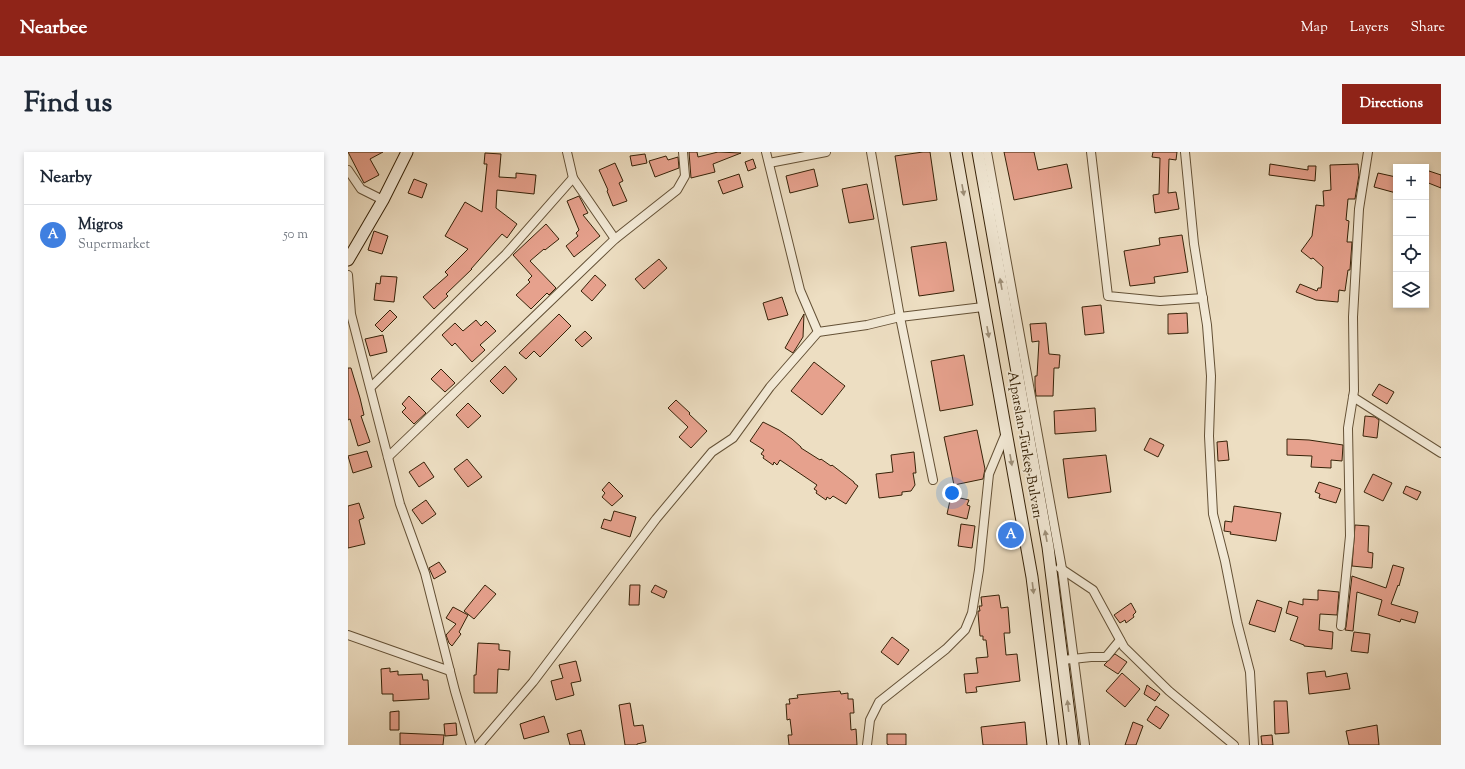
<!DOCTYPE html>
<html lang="en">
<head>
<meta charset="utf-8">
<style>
  body { margin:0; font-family:"Sorts Mill Goudy",serif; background:#f6f6f7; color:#1f2937 }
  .controls { position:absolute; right:12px; top:12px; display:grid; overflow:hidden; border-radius:0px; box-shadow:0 2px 6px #0003 }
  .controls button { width:36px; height:36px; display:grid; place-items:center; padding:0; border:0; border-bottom:1px solid #e0e1e3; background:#fff; color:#1f2937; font:20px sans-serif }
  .you { position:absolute; left:604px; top:341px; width:14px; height:14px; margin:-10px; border:3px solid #fff; border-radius:50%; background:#1a73e8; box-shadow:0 0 0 6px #1a73e833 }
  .badge { display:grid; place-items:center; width:26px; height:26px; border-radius:50%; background:#8f2418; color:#fff; font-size:13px; font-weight:700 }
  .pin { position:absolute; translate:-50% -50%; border:2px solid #fff; box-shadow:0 1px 4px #0006 }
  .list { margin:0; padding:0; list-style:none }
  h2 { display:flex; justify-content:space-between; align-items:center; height:52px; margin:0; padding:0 16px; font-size:17px }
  h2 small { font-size:13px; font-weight:400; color:#747a83 }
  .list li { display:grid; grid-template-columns:26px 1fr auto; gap:12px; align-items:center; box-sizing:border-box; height:60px; padding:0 16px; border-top:1px solid #e0e1e3 }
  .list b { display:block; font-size:15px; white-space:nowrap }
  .list p { margin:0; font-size:13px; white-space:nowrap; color:#747a83 }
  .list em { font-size:13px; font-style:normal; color:#747a83 }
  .icon { flex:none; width:22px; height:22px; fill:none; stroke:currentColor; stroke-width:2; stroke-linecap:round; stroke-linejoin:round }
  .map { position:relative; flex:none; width:1093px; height:593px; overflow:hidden; border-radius:0px }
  header { display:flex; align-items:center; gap:24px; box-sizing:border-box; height:56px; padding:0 20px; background:#8f2418; color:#fff }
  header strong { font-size:19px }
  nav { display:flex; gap:22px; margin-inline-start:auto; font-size:14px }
  .intro { display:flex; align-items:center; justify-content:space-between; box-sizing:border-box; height:96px; padding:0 24px }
  h1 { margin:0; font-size:28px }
  .button { padding:10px 18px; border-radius:0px; background:#8f2418; color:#fff; font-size:14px; font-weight:700 }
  main { display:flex; gap:24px; padding:0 24px }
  aside { flex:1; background:#fff; border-radius:0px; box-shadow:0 2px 6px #0003 }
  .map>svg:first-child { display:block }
  .building { fill:#e6a18d; stroke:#362208 }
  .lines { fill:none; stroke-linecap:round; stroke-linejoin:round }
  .street-casing { stroke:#645136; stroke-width:10 }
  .secondary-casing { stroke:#362208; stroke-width:13 }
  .street { stroke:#f3ead7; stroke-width:8 }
  .secondary { stroke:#f3ead7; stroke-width:11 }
  .oneway { fill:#9e907a }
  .labels { text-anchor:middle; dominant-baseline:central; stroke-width:3.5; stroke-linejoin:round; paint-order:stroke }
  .street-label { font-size:14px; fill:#362208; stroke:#f3ead7 }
</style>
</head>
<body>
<header>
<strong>Nearbee</strong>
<nav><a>Map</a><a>Layers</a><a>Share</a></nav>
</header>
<div class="intro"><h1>Find us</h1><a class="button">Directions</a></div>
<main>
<aside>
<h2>Nearby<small></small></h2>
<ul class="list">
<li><span class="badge" style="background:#3f7fe0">A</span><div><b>Migros</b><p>Supermarket</p></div><em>50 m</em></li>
</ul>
</aside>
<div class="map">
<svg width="1093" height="593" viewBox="0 0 1093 593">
  <rect width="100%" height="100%" fill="#eddec2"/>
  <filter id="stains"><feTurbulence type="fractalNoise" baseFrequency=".005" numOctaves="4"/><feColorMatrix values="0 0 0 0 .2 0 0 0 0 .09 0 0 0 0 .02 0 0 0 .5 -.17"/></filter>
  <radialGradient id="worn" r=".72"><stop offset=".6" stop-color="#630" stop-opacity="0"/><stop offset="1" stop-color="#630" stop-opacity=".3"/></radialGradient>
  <g class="building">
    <polygon points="0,0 35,0 22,7 31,23 16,31"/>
    <polygon points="341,0 349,0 350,5 370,0 393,1 365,12 367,20 343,26"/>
    <polygon points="575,0 582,0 589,48 555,53 547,4"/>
    <polygon points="656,0 686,0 690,18 719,12 724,36 666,48"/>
    <polygon points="805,0 829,0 828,8 821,7 820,41 828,40 831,57 807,61 805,43 811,42 812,6 804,5"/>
    <polygon points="137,1 153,2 151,25 168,26 168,21 188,23 186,42 149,38 148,56 169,72 159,86 154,82 123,117 124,117 98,142 100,144 86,157 75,145 100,123 97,120 120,97 97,84 117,50 134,60 139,12 136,12"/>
    <polygon points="297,2 299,11 284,14 282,4"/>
    <polygon points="318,4 320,8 330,5 331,16 307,25 301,9"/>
    <polygon points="405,7 408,16 400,19 397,10"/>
    <polygon points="267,11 275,29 271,31 279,49 265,54 259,39 260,38 251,18"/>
    <polygon points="922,12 960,18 960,14 968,14 967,29 921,23"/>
    <polygon points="1010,12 1011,23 1007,47 1000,47 998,68 1001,69 999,90 1004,90 1002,118 1000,118 997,139 991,138 990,150 968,148 948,140 952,132 969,139 970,136 973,136 975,115 965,106 963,107 953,99 964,84 968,53 976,54 975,39 983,38 982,13"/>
    <polygon points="466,17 470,34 442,41 438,24"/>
    <polygon points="1078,18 1093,23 1093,36 1078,30"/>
    <polygon points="1030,21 1048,25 1048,41 1026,35"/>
    <polygon points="391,22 395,35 375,42 370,29"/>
    <polygon points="66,27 79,32 74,46 60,41"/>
    <polygon points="519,32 526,67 501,71 494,37"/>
    <polygon points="231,44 240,61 235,63 252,84 226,105 218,94 230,84 228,81 231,78 219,49"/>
    <polygon points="198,72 211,87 197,98 196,97 182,109 208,136 201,143 199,141 183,157 168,143 182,130 180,128 184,124 165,103"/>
    <polygon points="26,79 40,84 34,102 20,98"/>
    <polygon points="834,83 840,120 806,125 807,131 782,134 776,99 812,93 811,86"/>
    <polygon points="598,90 606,139 571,144 563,95"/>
    <polygon points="311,107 319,116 296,137 287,127"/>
    <polygon points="247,123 258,133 244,149 233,139"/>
    <polygon points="33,124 49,125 46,150 26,148 28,131 32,132"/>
    <polygon points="434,145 440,163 420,168 415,151"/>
    <polygon points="753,153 756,181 737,183 734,155"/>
    <polygon points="42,158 49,165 34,180 27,173"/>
    <polygon points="839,161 840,181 820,182 820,162"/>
    <polygon points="211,162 223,174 192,205 186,199 178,207 171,201"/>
    <polygon points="456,162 455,185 445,201 437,196"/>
    <polygon points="128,168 133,174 138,169 148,179 132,193 137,198 124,210 107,191 104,194 94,183 107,171 115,179"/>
    <polygon points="698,171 701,202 712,203 711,216 706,216 705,244 688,244 687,234 687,224 689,224 691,189 684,190 682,172"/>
    <polygon points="237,179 244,186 234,195 227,188"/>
    <polygon points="35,183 39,200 22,204 17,187"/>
    <polygon points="616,203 625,253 592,259 583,209"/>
    <polygon points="466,210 497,234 474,263 443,239"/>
    <polygon points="157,214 169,227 155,242 142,229"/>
    <polygon points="0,216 3,216 12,246 16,263 13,264 22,290 10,294 2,267 0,268"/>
    <polygon points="93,217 107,231 97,240 83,227"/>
    <polygon points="1031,232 1046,240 1039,252 1024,243"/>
    <polygon points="61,244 78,261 66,272 54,260 58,256 54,252"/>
    <polygon points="328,248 342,261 341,262 359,279 343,296 331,285 340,275 320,256"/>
    <polygon points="120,251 133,264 120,276 108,263"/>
    <polygon points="747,256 748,279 707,282 706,259"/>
    <polygon points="1017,264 1027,265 1031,268 1029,286 1015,284"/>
    <polygon points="415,270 431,278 444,287 453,295 453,296 472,308 473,307 483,314 484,313 506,330 506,331 510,334 498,352 485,344 482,347 479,345 478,348 468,341 469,339 466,337 469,333 432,308 429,313 426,310 425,313 415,306 416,304 413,302 416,298 402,289"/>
    <polygon points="629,278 637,317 635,327 606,333 596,285"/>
    <polygon points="802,286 816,293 810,305 796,298"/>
    <polygon points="939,287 961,288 995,293 994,309 983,308 983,316 963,315 964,304 939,303"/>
    <polygon points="879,289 881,308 870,309 869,290"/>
    <polygon points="19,299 24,315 5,321 0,304"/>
    <polygon points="566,300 568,321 565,321 567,333 563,339 554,340 554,343 531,346 528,322 545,320 543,303"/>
    <polygon points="758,303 763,340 720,346 715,307"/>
    <polygon points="119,307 134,325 120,335 106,317"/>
    <polygon points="76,310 86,325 71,335 61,320"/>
    <polygon points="1025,322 1044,331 1035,349 1016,340"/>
    <polygon points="261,330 275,344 264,354 254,345 257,341 254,338"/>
    <polygon points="971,330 993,337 988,351 971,346 972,342 967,340"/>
    <polygon points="1058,334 1073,340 1069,348 1055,341"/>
    <polygon points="603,344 621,348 619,353 622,354 619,367 599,362"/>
    <polygon points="78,348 88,362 74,372 64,358"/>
    <polygon points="11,351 16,366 11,368 17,392 0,396 0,354"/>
    <polygon points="886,354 933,361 928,389 882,382 883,380 876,379 877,369 884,370"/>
    <polygon points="266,359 288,365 282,385 253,376 256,367 263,369"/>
    <polygon points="613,372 627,374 624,396 610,394"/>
    <polygon points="1007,373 1021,374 1020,400 1025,401 1024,416 1004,414"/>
    <polygon points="91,410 98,420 86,427 81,416"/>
    <polygon points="1045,413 1056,416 1051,434 1050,433 1043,452 1070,460 1067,471 1053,467 1052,470 1030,463 1034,448 1009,440 1005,479 997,478 998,475 1004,424 1038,436"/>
    <polygon points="137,433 148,442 126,467 116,459"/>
    <polygon points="282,433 292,433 291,453 281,453"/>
    <polygon points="307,433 319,439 316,446 303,440"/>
    <polygon points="970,438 991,440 989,463 972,462 971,478 985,480 984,497 956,494 956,493 942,488 950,465 938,461 941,449 955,453 955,447 970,448"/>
    <polygon points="651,443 653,456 660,455 662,481 656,481 658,503 669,502 672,529 628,535 629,540 618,541 616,522 630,521 628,506 640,505 638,488 635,488 635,484 632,484 630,461 630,459 632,459 631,454 634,454 633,445"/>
    <polygon points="909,448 934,456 927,480 901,472"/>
    <polygon points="783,451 788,460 785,463 786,465 778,471 777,468 772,471 766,463"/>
    <polygon points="105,455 120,463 111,480 113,482 104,494 101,491 98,483 108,472 98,466"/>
    <polygon points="1006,480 1022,482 1020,501 1003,499"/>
    <polygon points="544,485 561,498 550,513 533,500"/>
    <polygon points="130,491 151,492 151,498 162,499 161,518 150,517 149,541 126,541 126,523 128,523"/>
    <polygon points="767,502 779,510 770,522 756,513"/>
    <polygon points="228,509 233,529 223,531 226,543 208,548 203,529 215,526 211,513"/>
    <polygon points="42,516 42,520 50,519 50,523 74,522 75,528 80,528 81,547 45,549 45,542 34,542 33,517"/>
    <polygon points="977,519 978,525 999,521 1002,537 961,542 959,521"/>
    <polygon points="774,521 792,537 777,555 758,539"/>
    <polygon points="799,533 812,542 807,549 796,542"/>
    <polygon points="492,539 493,542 500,541 500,547 505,547 506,561 502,561 503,578 508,577 509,593 441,593 440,583 444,583 442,567 439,568 438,552 442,552 441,547 450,546 449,543"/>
    <polygon points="926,549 939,549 941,581 927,582"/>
    <polygon points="282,551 286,574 295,573 298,590 289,592 289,593 277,593 271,553"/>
    <polygon points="808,554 821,563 812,577 799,568"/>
    <polygon points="51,559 51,578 42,578 42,560"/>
    <polygon points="196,564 201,580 176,587 172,572"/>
    <polygon points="677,570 679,593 635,593 633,575"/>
    <polygon points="785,570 795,574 788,593 777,593"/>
    <polygon points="108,571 109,583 97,584 96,572"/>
    <polygon points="1029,573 1031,593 1001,593 998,579"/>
    <polygon points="233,578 237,593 222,593 219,582"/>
    <polygon points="52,581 96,583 95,593 52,593"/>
    <polygon points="539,582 558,582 558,593 541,593 539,592"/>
    <polygon points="924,583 925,593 914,593 913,584"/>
  </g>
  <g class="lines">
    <g class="street-casing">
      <g id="street">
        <polyline points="219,0 225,26 267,87"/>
        <polyline points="418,0 452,138 470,180 519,173 552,165 635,155"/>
        <polyline points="523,0 552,165 585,328"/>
        <polyline points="639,0 714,417 737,593"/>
        <polyline points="743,0 760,144 812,149 855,146"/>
        <polyline points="837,0 846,92 859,173 863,224 861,284 865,362 877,409 889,470 902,520 906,593"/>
        <polyline points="421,11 478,0"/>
        <polyline points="0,18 13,37 35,48"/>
        <polyline points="0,123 3,162 52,352 77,421 107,539 123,593"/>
        <polyline points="23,235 158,102 225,26"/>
        <polyline points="1005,245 1093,301"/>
        <polyline points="40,305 267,87 329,38 337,24 335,0"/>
        <polyline points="712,416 745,438 776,495 821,539 886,593"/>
        <polyline points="993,474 1002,384 1000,276 1006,239 1005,165 1011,57 1020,0"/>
        <polyline points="0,483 102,519"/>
        <polyline points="715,508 743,505 758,505 772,488"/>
        <polyline points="131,593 185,530 308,367 364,300 385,286 422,235 470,180"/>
        <polyline points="519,593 522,568 531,550 598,497 617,478 624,461 631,418 641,322 658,281"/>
      </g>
    </g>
    <g class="secondary-casing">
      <g id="secondary">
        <polyline points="608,0 684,425 705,593"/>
        <polyline points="630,0 700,395 725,593"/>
        <polyline points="0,108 35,48 59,0"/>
      </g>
    </g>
    <use href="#street" class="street"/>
    <use href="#secondary" class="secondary"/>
  </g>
  <defs><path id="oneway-solid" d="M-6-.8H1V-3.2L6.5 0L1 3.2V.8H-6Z"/></defs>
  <g class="oneway">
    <use href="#oneway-solid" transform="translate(615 38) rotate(80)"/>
    <use href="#oneway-solid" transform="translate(653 132) rotate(-100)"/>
    <use href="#oneway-solid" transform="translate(640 180) rotate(80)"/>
    <use href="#oneway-solid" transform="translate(663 308) rotate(80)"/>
    <use href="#oneway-solid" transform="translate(698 384) rotate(-100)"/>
    <use href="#oneway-solid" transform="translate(685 436) rotate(83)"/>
    <use href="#oneway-solid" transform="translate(720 554) rotate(-97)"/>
  </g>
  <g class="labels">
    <g class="street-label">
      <text transform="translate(676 293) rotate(80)">Alparslan Türkeş Bulvarı</text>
    </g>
  </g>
  <rect width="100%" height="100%" filter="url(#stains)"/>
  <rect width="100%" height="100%" fill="url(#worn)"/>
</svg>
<div class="controls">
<button>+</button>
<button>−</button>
<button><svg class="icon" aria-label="locate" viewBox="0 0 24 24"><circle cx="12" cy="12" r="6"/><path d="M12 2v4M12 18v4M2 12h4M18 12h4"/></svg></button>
<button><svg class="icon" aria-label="layers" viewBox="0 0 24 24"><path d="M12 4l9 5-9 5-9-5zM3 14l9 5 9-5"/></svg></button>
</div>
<div class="you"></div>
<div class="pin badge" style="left:663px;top:383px;background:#3f7fe0">A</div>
</div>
</main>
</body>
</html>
